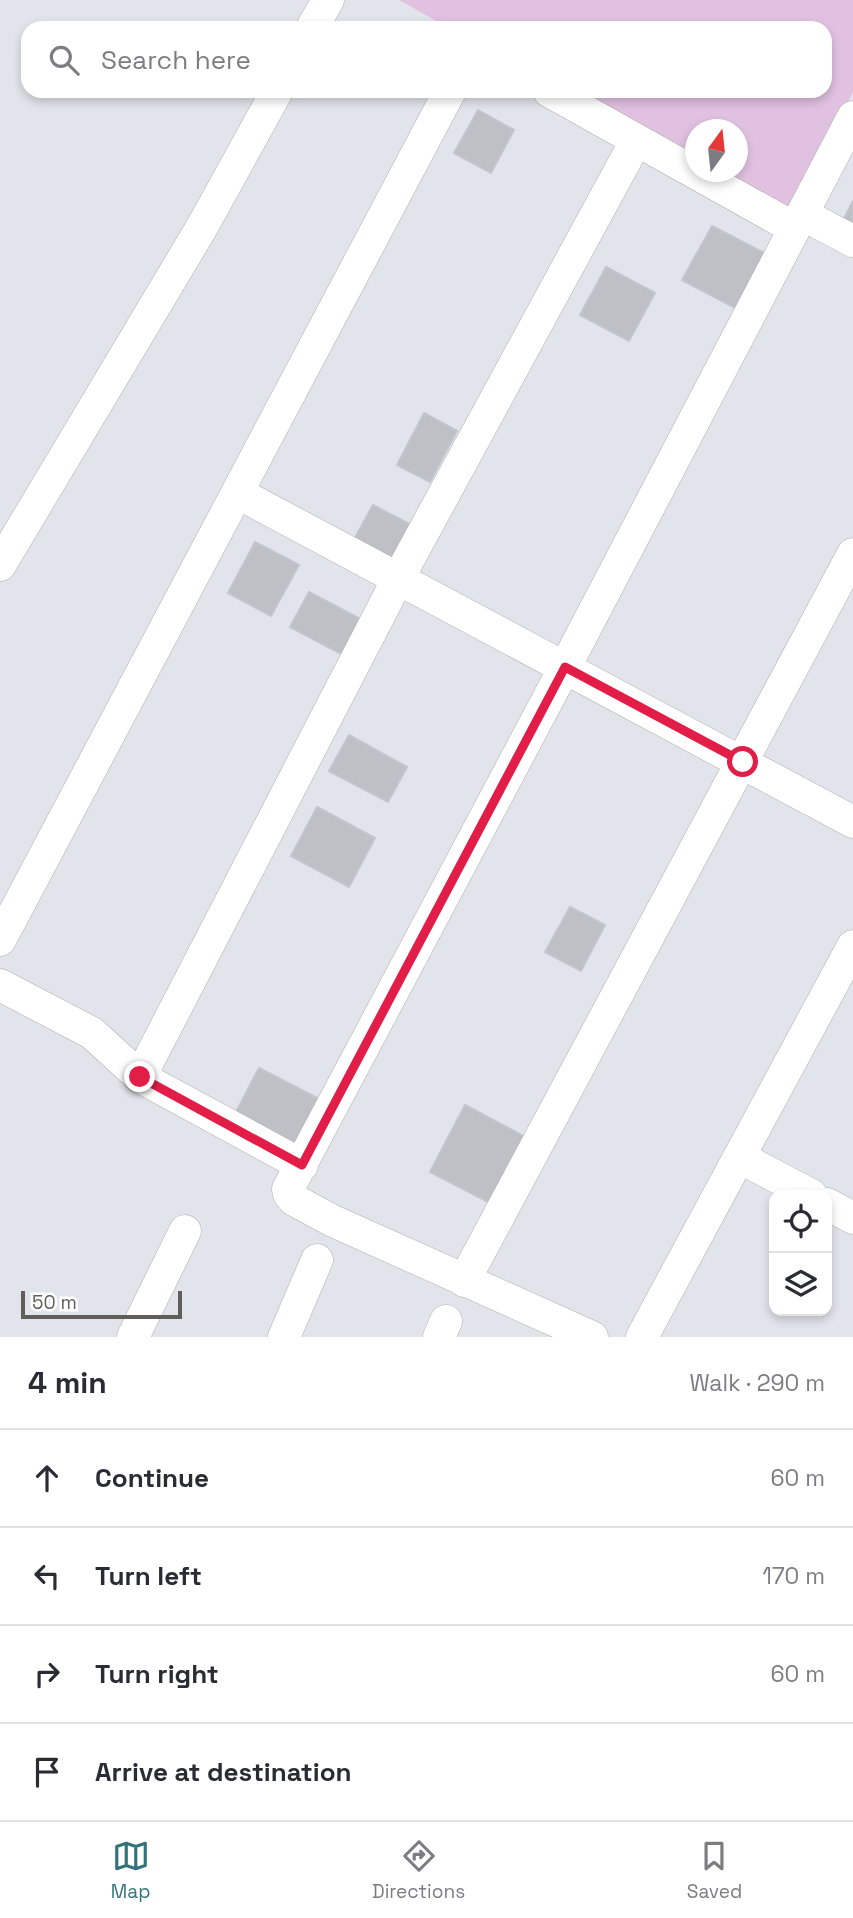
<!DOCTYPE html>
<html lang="en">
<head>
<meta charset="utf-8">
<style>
  body { margin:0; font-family:"Space Grotesk",sans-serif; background:#f2f2f3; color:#2b2b33 }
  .controls { position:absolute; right:21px; bottom:21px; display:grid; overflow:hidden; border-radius:14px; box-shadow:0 4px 10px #0003 }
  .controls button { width:63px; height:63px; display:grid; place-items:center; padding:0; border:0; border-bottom:2px solid #e1e1e2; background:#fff; color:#2b2b33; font:35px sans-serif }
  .compass { position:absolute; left:685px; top:119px; width:63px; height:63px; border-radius:50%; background:#fff; box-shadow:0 4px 10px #0003; rotate:15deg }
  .scale { position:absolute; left:21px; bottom:18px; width:161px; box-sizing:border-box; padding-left:7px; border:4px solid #615e5a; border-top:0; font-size:19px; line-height:24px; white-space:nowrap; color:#615e5a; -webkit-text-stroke:5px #fff; paint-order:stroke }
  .stop { position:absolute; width:21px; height:21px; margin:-16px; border:5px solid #e11d48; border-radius:50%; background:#fff }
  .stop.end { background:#e11d48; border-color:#fff; box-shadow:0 2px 7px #0008 }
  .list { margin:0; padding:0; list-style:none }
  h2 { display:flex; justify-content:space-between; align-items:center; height:91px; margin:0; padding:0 28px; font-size:30px }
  h2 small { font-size:23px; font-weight:400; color:#7c7c81 }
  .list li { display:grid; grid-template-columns:46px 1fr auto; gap:21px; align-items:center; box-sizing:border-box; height:98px; padding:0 28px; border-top:2px solid #e1e1e2 }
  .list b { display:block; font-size:26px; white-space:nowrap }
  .list em { font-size:23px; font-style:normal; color:#7c7c81 }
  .icon { flex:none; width:38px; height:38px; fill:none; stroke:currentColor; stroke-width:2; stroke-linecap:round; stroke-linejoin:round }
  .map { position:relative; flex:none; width:853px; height:1337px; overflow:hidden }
  .search { position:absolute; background:#fff; box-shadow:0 4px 10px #0003; left:21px; right:21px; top:21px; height:77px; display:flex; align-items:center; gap:18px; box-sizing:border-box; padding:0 24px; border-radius:21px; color:#7c7c81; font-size:26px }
  .sheet { height:483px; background:#fff }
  nav { display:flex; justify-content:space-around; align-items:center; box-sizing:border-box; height:98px; border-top:2px solid #e1e1e2; background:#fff; font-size:19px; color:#7c7c81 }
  nav a { display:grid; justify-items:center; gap:4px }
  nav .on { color:#34737b }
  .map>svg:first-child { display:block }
  .green { fill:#e0c1e0 }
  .building { fill:#bec0c6; stroke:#c1c5cf; stroke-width:2 }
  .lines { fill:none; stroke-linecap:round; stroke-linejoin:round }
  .minor-casing { stroke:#b1afab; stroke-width:33 }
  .minor { stroke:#fff; stroke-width:32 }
  .route { stroke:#e11d48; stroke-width:9 }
</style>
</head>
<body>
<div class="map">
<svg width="853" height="1337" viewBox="0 0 853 1337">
  <rect width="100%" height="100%" fill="#e2e4eb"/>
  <polygon class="green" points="399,0 853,0 853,92 789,219 704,172 738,172 738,130 696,130 695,167 561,91 825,91 825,28 449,28"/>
  <g class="building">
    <polygon points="478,110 514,130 491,173 454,153"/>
    <polygon points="853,201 853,230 841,224"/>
    <polygon points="712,226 766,254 737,309 682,280"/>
    <polygon points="606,267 655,293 629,341 580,315"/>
    <polygon points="424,413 457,431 430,482 397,465"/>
    <polygon points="373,505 413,526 393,565 352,543"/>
    <polygon points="255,542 299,565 271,616 228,593"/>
    <polygon points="309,592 364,621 345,656 290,627"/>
    <polygon points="349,735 407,767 388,802 329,771"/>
    <polygon points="317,807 375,838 349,887 291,856"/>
    <polygon points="570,907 605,925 581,971 545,952"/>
    <polygon points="259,1068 327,1103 304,1148 236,1112"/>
    <polygon points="465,1105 525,1137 490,1203 430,1172"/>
  </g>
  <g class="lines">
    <g class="minor-casing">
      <g id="minor">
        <polyline points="312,28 328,0"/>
        <polyline points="549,91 794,228"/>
        <polyline points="802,214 853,241"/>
        <polyline points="238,493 853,822"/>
        <polyline points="0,565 202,227 277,91"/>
        <polyline points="0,940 450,91"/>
        <polyline points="0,985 92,1033 140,1077 302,1165"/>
        <polyline points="140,1077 399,577 636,141"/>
        <polyline points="739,1157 811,1195"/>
        <polyline points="827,1204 853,1218"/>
        <polyline points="464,1281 853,554"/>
        <polyline points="133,1337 185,1231"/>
        <polyline points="284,1337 317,1260"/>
        <polyline points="439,1337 446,1321"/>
        <polyline points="592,1337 333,1221 294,1200 289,1194 288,1189 565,667 853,117"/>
        <polyline points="642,1337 853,946"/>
      </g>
    </g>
    <use href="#minor" class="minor"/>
  </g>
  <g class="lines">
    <polyline class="route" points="140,1077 302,1165 565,667 743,762"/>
  </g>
</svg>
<div class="controls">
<button><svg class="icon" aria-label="locate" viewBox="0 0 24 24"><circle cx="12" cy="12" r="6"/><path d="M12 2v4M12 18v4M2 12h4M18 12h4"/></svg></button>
<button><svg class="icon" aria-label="layers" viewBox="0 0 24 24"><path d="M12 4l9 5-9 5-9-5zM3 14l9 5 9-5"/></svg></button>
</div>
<svg class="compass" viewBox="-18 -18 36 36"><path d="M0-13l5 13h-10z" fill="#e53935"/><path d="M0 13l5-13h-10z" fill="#7c7c81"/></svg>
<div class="scale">50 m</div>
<div class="stop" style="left:743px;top:762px"></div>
<div class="stop end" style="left:140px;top:1077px"></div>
<div class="search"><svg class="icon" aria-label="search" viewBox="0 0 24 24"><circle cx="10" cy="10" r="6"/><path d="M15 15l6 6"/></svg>Search here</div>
</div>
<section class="sheet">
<h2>4 min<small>Walk · 290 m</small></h2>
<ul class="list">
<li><svg class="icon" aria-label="ahead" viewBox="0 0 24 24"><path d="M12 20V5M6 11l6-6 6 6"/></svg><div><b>Continue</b></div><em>60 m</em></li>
<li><svg class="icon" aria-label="left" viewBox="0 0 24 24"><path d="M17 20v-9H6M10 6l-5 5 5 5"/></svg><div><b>Turn left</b></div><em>170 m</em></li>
<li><svg class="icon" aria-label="right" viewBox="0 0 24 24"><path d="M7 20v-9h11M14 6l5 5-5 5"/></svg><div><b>Turn right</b></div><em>60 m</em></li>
<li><svg class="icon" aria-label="arrive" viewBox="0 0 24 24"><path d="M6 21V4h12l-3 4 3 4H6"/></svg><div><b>Arrive at destination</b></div></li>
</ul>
</section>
<nav>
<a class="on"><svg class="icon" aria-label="map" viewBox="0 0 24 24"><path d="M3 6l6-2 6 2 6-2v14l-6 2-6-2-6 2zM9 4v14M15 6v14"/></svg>Map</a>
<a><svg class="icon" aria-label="directions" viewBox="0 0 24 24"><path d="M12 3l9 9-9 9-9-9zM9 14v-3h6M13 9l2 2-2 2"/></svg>Directions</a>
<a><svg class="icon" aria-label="saved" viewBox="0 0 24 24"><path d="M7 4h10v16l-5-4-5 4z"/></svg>Saved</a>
</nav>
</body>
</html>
